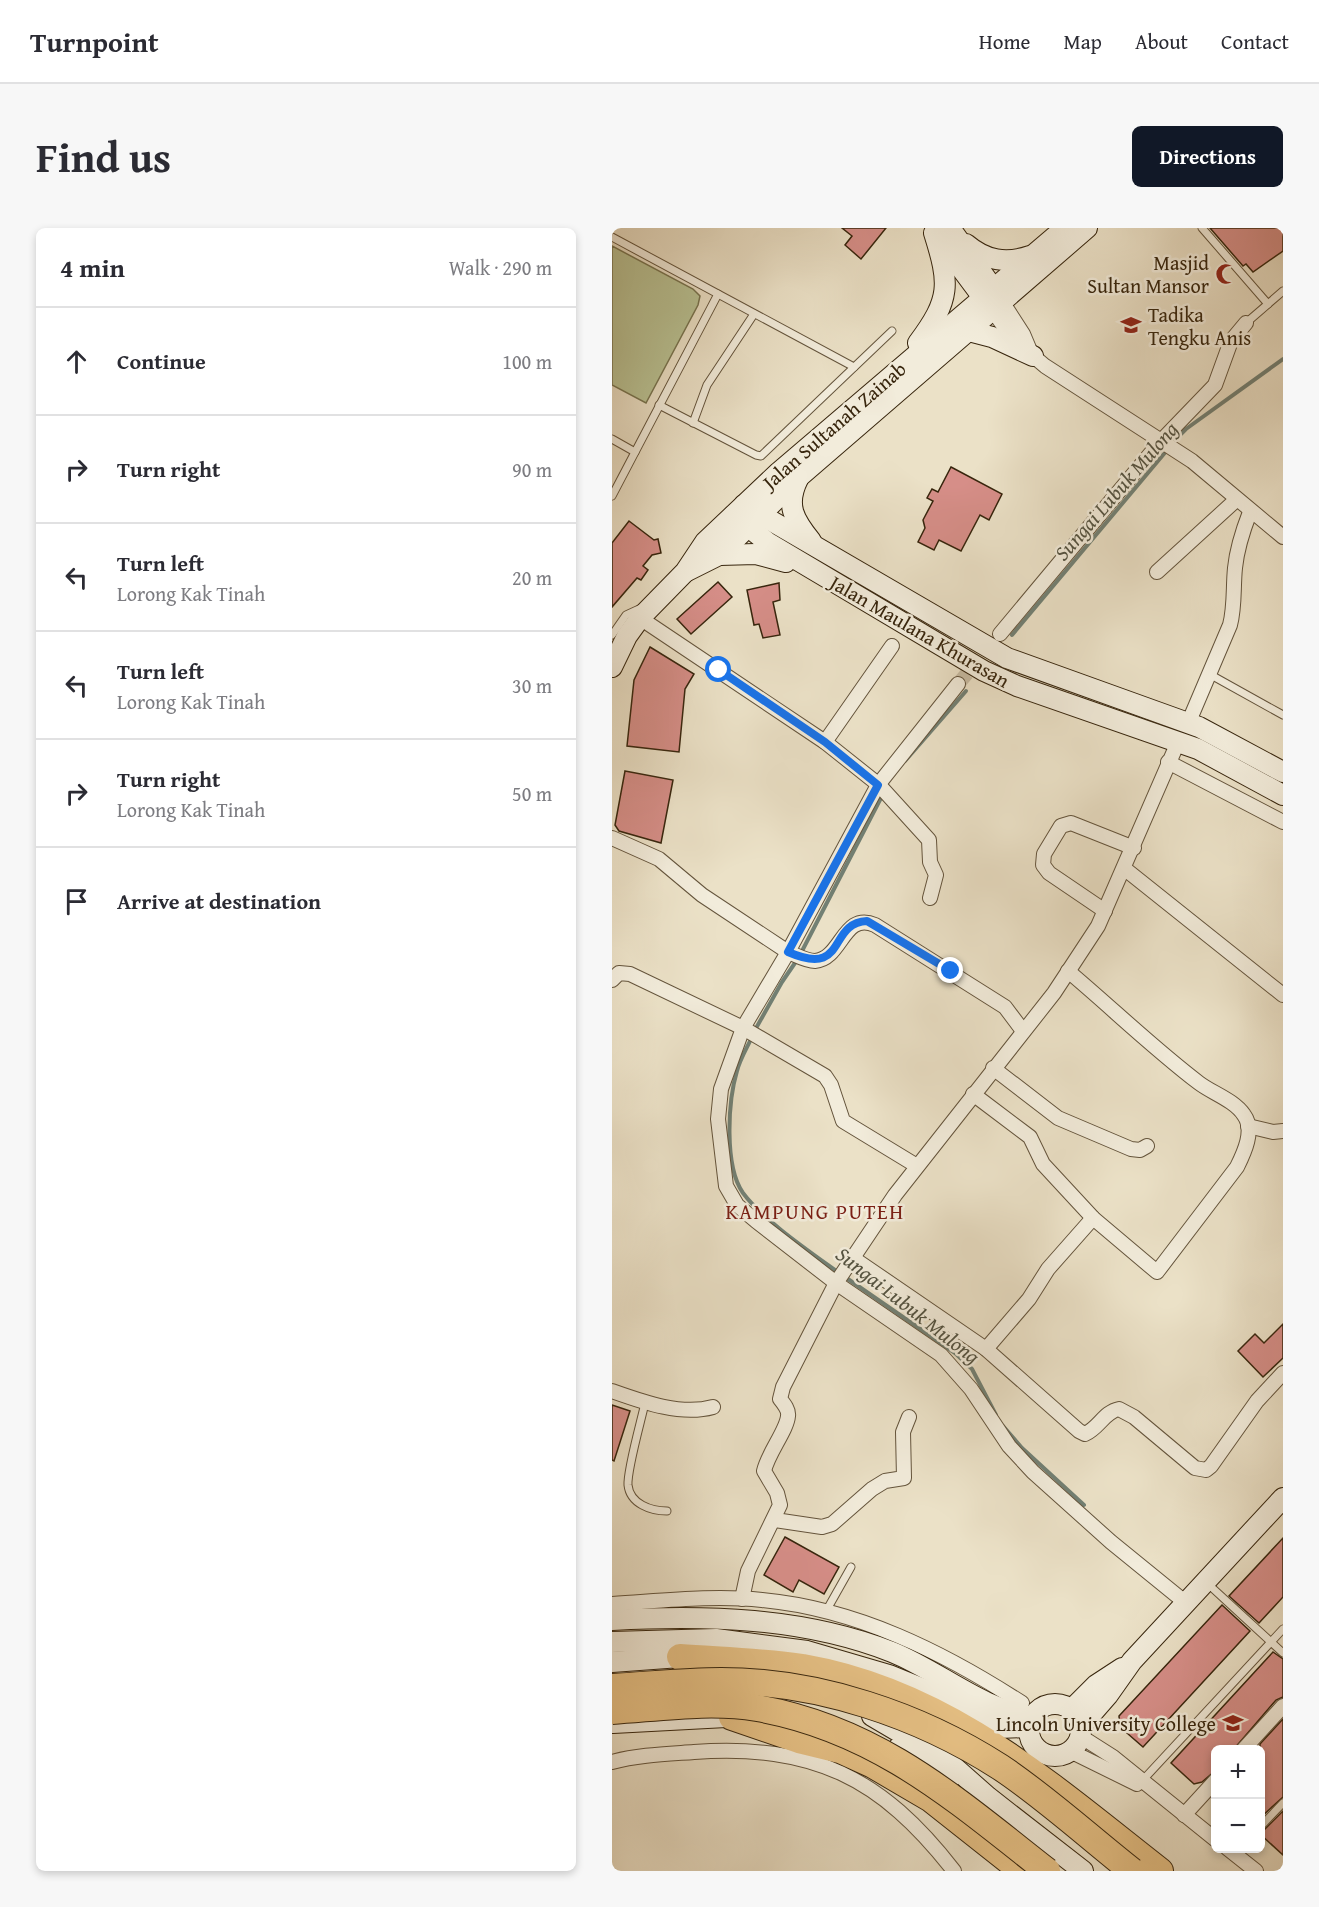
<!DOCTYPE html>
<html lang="en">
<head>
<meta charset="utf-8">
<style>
  body { margin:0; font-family:"Gentium Book Plus",serif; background:#f7f7f7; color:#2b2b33 }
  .controls { position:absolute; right:18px; bottom:18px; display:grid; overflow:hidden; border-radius:9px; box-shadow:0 3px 9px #0003 }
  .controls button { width:54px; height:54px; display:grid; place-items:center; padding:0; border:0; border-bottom:2px solid #e1e1e2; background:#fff; color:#2b2b33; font:30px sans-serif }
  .stop { position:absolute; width:18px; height:18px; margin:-14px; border:4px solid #1a73e8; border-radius:50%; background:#fff }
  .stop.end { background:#1a73e8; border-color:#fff; box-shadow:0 2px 6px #0008 }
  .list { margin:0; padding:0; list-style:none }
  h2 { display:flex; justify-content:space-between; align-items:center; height:78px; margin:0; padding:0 24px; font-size:26px }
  h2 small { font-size:20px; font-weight:400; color:#7c7c81 }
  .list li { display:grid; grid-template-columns:39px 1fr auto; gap:18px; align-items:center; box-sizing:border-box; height:108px; padding:0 24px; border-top:2px solid #e1e1e2 }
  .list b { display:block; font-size:22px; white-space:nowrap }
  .list p { margin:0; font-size:20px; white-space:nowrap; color:#7c7c81 }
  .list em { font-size:20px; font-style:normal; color:#7c7c81 }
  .icon { flex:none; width:33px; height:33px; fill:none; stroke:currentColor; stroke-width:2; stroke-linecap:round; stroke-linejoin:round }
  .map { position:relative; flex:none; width:671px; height:1643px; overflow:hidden; border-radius:9px }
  header { display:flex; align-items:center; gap:36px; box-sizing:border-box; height:84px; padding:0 30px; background:#fff; border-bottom:2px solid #e1e1e2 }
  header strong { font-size:28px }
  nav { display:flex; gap:33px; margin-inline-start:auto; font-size:21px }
  .intro { display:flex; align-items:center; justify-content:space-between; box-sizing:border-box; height:144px; padding:0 36px }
  h1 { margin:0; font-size:42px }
  .button { padding:15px 27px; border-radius:9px; background:#111827; color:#fff; font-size:21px; font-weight:700 }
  main { display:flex; gap:36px; padding:0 36px }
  aside { flex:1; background:#fff; border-radius:9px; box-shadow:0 3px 9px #0003 }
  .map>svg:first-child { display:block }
  .green { fill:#b9c294; stroke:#787450; stroke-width:1.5 }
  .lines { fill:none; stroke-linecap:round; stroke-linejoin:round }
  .stream { stroke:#728074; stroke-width:4 }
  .building { fill:#d68e88; stroke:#37250d; stroke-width:1.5 }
  .street-tunnel { stroke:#c7bba2; stroke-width:14; stroke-dasharray:14 7; stroke-linecap:butt }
  .lane-casing { stroke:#64543c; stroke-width:9 }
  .street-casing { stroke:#64543c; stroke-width:16 }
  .secondary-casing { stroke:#37250d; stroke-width:22 }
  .highway-casing { stroke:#37250d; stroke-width:28 }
  .lane { stroke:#f2ecdb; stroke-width:7 }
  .street { stroke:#f2ecdb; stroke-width:14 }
  .secondary { stroke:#f2ecdb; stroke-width:20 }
  .highway { stroke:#e6c084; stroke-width:26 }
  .highway-bridge-casing { stroke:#37250d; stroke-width:28; stroke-linecap:butt }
  .highway-bridge { stroke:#e6c084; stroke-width:26 }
  .route { stroke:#1a73e8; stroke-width:8 }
  .labels { text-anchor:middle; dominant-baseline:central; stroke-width:5; stroke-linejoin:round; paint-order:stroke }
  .poi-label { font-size:20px; fill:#37250d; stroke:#f2ecdb; text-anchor:end }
  .street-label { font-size:20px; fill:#37250d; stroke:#f2ecdb }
  .water-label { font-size:21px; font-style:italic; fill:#545341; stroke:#f2ecdb }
  .neighbourhood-label { font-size:21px; letter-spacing:1.5px; fill:#7a1f14; stroke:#f2ecdb }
</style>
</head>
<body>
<header>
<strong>Turnpoint</strong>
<nav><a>Home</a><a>Map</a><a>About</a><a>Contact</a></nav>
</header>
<div class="intro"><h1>Find us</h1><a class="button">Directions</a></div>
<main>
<aside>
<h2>4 min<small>Walk · 290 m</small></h2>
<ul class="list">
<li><svg class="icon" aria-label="ahead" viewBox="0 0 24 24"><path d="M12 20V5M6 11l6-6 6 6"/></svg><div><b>Continue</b></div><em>100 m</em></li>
<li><svg class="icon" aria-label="right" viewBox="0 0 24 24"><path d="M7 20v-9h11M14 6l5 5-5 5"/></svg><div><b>Turn right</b></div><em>90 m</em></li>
<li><svg class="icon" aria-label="left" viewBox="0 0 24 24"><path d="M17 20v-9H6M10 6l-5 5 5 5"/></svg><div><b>Turn left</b><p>Lorong Kak Tinah</p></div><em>20 m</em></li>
<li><svg class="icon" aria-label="left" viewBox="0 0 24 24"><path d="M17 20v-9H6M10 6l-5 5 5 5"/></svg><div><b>Turn left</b><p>Lorong Kak Tinah</p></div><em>30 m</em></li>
<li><svg class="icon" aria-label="right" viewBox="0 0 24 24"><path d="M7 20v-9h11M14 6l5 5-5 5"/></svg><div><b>Turn right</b><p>Lorong Kak Tinah</p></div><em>50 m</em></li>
<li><svg class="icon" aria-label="arrive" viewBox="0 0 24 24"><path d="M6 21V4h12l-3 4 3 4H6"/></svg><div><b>Arrive at destination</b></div></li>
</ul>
</aside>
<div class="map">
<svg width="671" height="1643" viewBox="0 0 671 1643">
  <rect width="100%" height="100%" fill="#ebe1c7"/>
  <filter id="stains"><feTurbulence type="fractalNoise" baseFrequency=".00333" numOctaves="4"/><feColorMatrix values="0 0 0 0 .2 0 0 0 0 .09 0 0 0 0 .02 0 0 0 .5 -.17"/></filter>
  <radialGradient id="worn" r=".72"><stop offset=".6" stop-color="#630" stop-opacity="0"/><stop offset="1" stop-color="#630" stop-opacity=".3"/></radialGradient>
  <polygon class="green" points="0,18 81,61 88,68 86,77 34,175 0,157"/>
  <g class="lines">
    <g class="stream">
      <polyline points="560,215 574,201 671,131"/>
      <polyline points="400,407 556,221"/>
      <polyline points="293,533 354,463"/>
      <polyline points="189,725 271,566"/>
      <polyline points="143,802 170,754 185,732"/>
      <path d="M140 809C135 820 128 831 125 843 116 873 112 938 131 965 151 992 198 1024 227 1045"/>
      <polyline points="233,1049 343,1125 360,1141 384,1187"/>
      <polyline points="391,1198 410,1220 472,1277"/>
    </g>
  </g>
  <g class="building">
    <polygon points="230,0 274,0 249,31 233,17 240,8"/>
    <polygon points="598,0 671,0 671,23 641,44 634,36 631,38"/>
    <polygon points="339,239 390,266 377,292 368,287 349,323 327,312 322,322 306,314 313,300 311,292 321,273 315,270 320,261 326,264"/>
    <polygon points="17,293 42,312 46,311 49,325 40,327 31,338 36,342 29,352 25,350 0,379 0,315"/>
    <polygon points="106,354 120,369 79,406 65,391"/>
    <polygon points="167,355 168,372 161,374 168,407 151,410 147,396 142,397 135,362"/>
    <polygon points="38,419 82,446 73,461 67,524 15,518 22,452"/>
    <polygon points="13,543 61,552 49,615 7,603 3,597"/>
    <polygon points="671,1096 671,1130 651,1149 626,1123 643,1106 652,1115"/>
    <polygon points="0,1177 18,1183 2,1233 0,1232"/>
    <polygon points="173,1309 227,1339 212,1366 187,1352 181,1364 152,1347"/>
    <polygon points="671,1310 671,1369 647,1395 617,1368"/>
    <polygon points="610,1377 638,1403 531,1519 508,1499 507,1488"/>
    <polygon points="661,1424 671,1431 671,1469 664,1472 622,1521 603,1521 603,1543 590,1554 582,1556 559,1535"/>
    <polygon points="671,1491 671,1569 648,1590 648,1516"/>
    <polygon points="671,1583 671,1627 648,1606"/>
  </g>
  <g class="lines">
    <polyline class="street-tunnel" points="346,456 381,415"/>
    <g class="lane-casing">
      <g id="lane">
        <polyline points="590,0 656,76"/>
        <polyline points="0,9 242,139"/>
        <polyline points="634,95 671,63"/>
        <polyline points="47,177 144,227 149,228 280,103"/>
        <polyline points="81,195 95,157 142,86"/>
        <polyline points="0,211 23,224"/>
        <polyline points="0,268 106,66"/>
        <polyline points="0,407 14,387 27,381"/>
        <polyline points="599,447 671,487"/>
        <path d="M33 1175C29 1193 15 1242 16 1257 18 1276 39 1283 55 1283"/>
        <polyline points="596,1356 671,1425"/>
        <polyline points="213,1385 239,1339"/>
        <polyline points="530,1553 671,1401"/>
        <polyline points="648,1599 671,1575"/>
      </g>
    </g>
    <g class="street-casing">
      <g id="street">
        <polyline points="391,75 411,106 419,125"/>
        <polyline points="381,83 400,110 433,138 580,233 671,309"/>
        <polyline points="545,344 624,272"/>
        <polyline points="28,390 213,514 267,557 317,612 318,634 324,647 318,670"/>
        <polyline points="388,406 549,213 603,157 619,113 634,95"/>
        <polyline points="346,456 266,557 176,724 131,800 109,861 106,891 114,958 125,977 144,993 224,1055 329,1127 359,1161 397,1218 421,1244 499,1314 574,1375"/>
        <path d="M578 491 618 397C623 378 621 359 623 340 625 320 631 302 638 284"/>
        <polyline points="213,514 280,418"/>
        <polyline points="556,534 671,594"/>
        <path d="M0 610 47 631 90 667 176 724C184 727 194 733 203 733 230 731 231 683 263 697L393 779 411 803"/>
        <polyline points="513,641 671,767"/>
        <polyline points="493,683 437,645 431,637 432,626 449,598 459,595 522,620"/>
        <polyline points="0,752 7,745 18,746 131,800 213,848 219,857 231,893 305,938"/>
        <polyline points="381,840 446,890 519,921 528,922 535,918"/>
        <path d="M361 866 418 909 431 936 481 990 545 1044 625 939C632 925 643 902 632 887 622 872 600 865 587 855 541 820 500 780 456 743"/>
        <polyline points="636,898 661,904 671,903"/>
        <path d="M241 1030 374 1121 467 1203 473 1206C487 1200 492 1184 507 1181L522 1189 583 1240 594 1242 599 1238 645 1173 671 1145"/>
        <polyline points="374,1121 417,1071 436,1041 481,990"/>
        <path d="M0 1163C31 1174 69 1188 101 1179"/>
        <polyline points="163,1292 210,1299 220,1296 260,1261 273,1253 292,1250 291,1204 297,1189"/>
        <path d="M130 1371 136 1343 168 1277 165 1265 152 1243C156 1225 175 1202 176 1188 177 1182 172 1176 168 1171L171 1159 224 1055 283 967 442 765 486 698 563 521"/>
        <path d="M0 1376C50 1373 100 1367 150 1372 245 1381 331 1424 410 1475"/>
        <polyline points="468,1508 501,1529 604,1612"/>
        <polyline points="631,1522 671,1478"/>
        <polyline points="458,1523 525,1556"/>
        <path d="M0 1534C26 1527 55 1526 82 1524 201 1516 269 1549 342 1643"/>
        <polyline points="572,1587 604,1552"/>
        <polyline points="615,1620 644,1643"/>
      </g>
    </g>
    <g class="secondary-casing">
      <g id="secondary">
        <polyline points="338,0 388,70"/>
        <polyline points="331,16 378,79"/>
        <path d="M354 16C374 33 394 36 418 28"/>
        <polyline points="357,103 380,109 421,128"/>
        <path d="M306 115C339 71 338 56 322 5"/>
        <path d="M186 251C173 277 182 292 199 313"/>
        <polyline points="132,277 395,430 587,499 671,544"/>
        <polyline points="122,287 155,314 372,443 405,458 586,521 671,567"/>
        <polyline points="107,327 144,326 174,334"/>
        <polyline points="75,343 107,327 187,249 475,0"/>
        <polyline points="0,439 15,408 28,390 73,344 93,314 167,244 453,0"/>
        <path d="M0 1392C94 1387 191 1389 280 1424 327 1443 369 1481 420 1489"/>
        <polyline points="0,1414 104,1411 195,1423 277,1447 321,1465 386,1500 417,1499"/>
        <polyline points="0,1434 68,1429 81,1432"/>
        <circle cx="443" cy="1502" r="26"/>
        <polyline points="459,1482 484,1457 510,1440"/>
        <polyline points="260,1488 333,1531 376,1569 471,1643"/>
        <polyline points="1,1495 133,1488"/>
        <polyline points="469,1498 496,1467 520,1433 671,1270"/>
        <polyline points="286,1520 339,1549"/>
      </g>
    </g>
    <g class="highway-casing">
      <g id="highway">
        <path d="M68 1429C108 1432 150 1433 191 1439 335 1464 438 1557 548 1643"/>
        <polyline points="120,1489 187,1512 228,1522 261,1537 319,1571 410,1643"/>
      </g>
    </g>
    <use href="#lane" class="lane"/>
    <use href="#street" class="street"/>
    <use href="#secondary" class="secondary"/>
    <use href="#highway" class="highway"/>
    <g class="highway-bridge-casing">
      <g id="highway-bridge">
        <path d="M0 1459C36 1457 73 1453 109 1453 206 1453 307 1487 388 1539 432 1568 478 1610 520 1643"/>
        <path d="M0 1483C47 1480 98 1472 145 1480 265 1501 343 1571 435 1643"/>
      </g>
    </g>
    <use href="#highway-bridge" class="highway-bridge"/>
  </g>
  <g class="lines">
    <path class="route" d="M107 442 213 514 266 557 176 724C236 750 215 695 255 693L339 743"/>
  </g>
  <defs>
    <g id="mosque-bare" transform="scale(1.62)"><path d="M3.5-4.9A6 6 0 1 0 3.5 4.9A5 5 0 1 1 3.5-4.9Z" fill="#8f2418" stroke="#f2ecdb" stroke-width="2.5" paint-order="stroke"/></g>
    <g id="school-bare" transform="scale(1.62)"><path d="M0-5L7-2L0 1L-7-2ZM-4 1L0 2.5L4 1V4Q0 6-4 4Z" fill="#8f2418" stroke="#f2ecdb" stroke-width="2.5" paint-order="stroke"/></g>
    <g id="university-bare" transform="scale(1.62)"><path d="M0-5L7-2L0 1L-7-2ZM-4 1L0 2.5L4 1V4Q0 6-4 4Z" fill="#8f2418" stroke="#f2ecdb" stroke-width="2.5" paint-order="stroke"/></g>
  </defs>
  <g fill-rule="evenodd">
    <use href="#mosque-bare" x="614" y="46"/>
    <use href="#school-bare" x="519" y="97"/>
    <use href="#university-bare" x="621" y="1495"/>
  </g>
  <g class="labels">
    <g class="poi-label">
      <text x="597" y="34">Masjid<tspan x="597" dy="23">Sultan Mansor</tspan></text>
      <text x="536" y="86" text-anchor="start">Tadika<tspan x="536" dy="23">Tengku Anis</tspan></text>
      <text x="604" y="1495">Lincoln University College</text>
    </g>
    <g class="street-label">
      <text transform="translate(222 197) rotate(-41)">Jalan Sultanah Zainab</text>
      <text transform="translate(308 403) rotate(30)">Jalan Maulana Khurasan</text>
    </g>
    <g class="water-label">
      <text transform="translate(504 263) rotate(-49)">Sungai Lubuk Mulong</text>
      <text transform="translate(296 1077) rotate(38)">Sungai Lubuk Mulong</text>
    </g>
    <g class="neighbourhood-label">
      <text x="203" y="983">KAMPUNG PUTEH</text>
    </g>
  </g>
  <rect width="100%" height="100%" filter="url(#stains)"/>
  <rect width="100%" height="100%" fill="url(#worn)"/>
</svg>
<div class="controls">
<button>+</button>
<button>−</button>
</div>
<div class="stop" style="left:107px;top:442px"></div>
<div class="stop end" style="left:339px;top:743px"></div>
</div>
</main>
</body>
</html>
